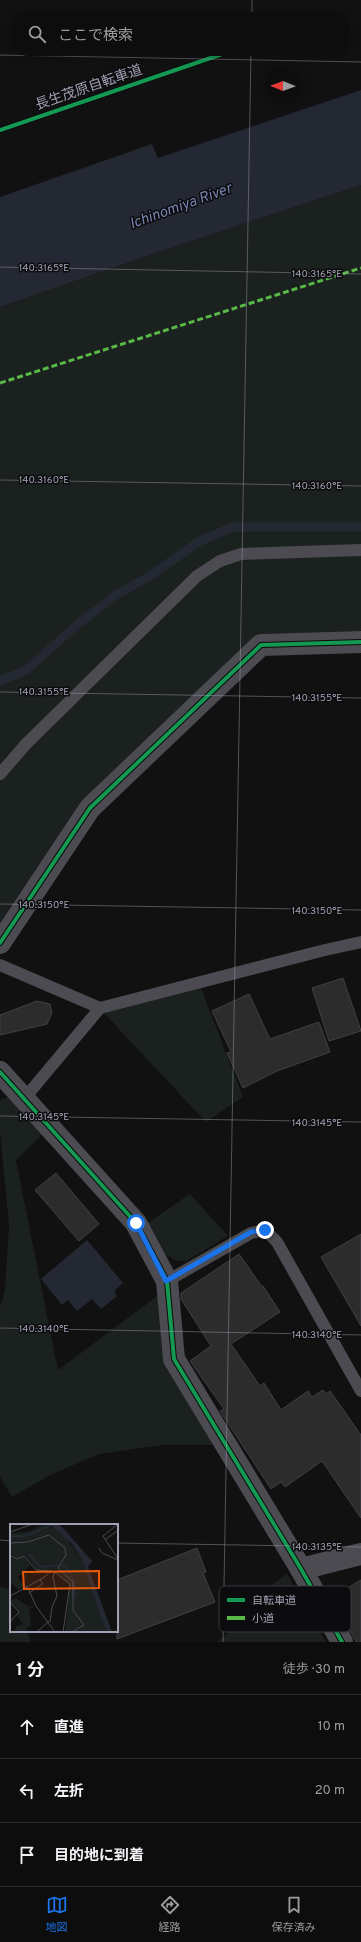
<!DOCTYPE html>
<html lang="ja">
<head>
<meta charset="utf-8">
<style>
  body { margin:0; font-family:Overpass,"Noto Sans JP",sans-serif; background:#1b1b1b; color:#f1f3f6 }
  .compass { position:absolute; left:265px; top:68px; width:36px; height:36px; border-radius:50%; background:#0d0d0d; box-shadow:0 2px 10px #0003; rotate:271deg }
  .stop { position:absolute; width:12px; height:12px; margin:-9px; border:3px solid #1a73e8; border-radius:50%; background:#fff }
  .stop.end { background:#1a73e8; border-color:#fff; box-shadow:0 1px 4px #0008 }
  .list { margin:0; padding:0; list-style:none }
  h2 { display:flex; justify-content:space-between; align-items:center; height:52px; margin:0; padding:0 16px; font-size:17px }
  h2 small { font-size:13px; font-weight:400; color:#9a9c9d }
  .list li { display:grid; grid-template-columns:26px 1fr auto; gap:12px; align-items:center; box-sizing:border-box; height:64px; padding:0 16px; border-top:1px solid #2d2d2e }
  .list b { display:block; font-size:15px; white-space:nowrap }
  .list em { font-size:13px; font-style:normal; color:#9a9c9d }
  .icon { flex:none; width:22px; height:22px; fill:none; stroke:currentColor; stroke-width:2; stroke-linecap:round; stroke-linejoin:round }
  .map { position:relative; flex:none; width:361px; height:1642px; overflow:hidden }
  .search { position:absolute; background:#0d0d0d; box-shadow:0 2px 10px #0003; left:12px; right:12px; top:12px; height:44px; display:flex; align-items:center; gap:10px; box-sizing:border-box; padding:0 14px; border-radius:16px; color:#9a9c9d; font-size:15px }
  .sheet { height:244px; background:#0d0d0d }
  nav { display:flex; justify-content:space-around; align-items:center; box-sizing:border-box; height:56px; border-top:1px solid #2d2d2e; background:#0d0d0d; font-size:11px; color:#9a9c9d }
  nav a { display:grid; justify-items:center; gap:2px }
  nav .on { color:#1a73e8 }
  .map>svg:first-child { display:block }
  .green { fill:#1b211e }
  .water { fill:#242832 }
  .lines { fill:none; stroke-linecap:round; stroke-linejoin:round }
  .stream { stroke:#242832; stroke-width:9 }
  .building { fill:#2c2c2d; stroke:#404045 }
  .service { stroke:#4b4b51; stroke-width:12 }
  .minor { stroke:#4b4b51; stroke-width:22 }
  .quiet { stroke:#58b947; stroke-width:3; stroke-dasharray:6 3; stroke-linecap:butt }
  .cycleway-casing { stroke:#0c0b0d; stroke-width:6 }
  .cycleway { stroke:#139951; stroke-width:4 }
  .route { stroke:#1a73e8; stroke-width:5 }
  .ticks { fill:none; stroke:#a1a1b3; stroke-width:1; stroke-opacity:0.45 }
  .labels { text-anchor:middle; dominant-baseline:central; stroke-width:3; stroke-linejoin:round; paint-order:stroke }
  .street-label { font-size:14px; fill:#a1a1b3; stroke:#0c0b0d }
  .water-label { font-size:15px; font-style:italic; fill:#7682b0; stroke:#0c0b0d }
  .inset-river { fill:none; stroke:#242832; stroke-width:2 }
  .inset-road { fill:none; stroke:#4b4b52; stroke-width:1 }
  .view { fill:#e8590c; fill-opacity:0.15; stroke:#e8590c; stroke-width:2 }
  .inset-edge { fill:none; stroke:#a1a1b3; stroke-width:2 }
  .key { fill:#0c0b0d; stroke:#39383f; stroke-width:1 }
  .key-label { font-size:11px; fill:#a1a1b3 }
  .ticks-label { font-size:10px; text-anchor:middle; fill:#a1a1b3; stroke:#0c0b0d; stroke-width:3; stroke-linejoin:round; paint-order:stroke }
</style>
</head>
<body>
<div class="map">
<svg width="361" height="1642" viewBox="0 0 361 1642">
  <rect width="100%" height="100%" fill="#111"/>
  <g class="green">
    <polygon points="361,185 361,631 260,634 81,803 0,922 0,307 144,257"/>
    <polygon points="201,988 243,1097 206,1122 103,1012"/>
    <polygon points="13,1095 45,1132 16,1160 58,1370 160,1294 218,1445 162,1445 99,1454 50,1475 12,1497 0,1477 0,1307 5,1291 9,1224 0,1132 0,1100"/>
    <polygon points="190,1194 228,1236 186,1261 177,1261 166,1255 148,1223"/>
    <polygon points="287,1574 326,1642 217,1642 229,1632 240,1607"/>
    <polygon points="0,1587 11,1589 11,1631 27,1631 31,1642 0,1642"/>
  </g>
  <g class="water">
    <polygon points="361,90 361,185 144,257 0,307 0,197 152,144 158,158"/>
    <polygon points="87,1240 123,1283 114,1291 117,1296 101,1309 92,1299 77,1311 68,1300 62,1305 41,1279"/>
  </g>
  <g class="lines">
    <polyline class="stream" points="0,681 26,670 78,624 116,595 150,576 200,541 233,527 361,527"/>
  </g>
  <g class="building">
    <polygon points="343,978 361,1031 329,1041 312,988"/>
    <polygon points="249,994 270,1039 319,1022 330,1052 277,1071 243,1088 227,1053 231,1052 212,1011"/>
    <polygon points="37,1001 50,1004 52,1013 47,1024 0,1035 0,1015"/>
    <polygon points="56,1173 99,1224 79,1241 35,1190"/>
    <polygon points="361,1234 361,1326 321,1257"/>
    <polygon points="239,1254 262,1287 263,1286 280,1312 231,1344 260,1386 264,1383 281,1410 308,1391 312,1397 323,1390 326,1394 330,1391 361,1435 361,1518 322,1461 285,1487 281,1482 271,1489 220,1411 224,1409 190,1361 211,1346 181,1299 181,1293"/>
    <polygon points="197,1548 206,1572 203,1573 215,1602 117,1639 117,1580"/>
    <polygon points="361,1580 361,1642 356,1642 332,1597"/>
  </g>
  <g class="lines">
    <g class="service">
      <polyline points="0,774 26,744 197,576 220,561 241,554 361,550"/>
      <polyline points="0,965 100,1008 325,950 361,942"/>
      <polyline points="24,1099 100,1008"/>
      <polyline points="167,1281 251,1233 265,1230 277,1242 361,1391"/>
    </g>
    <g class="minor">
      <polyline points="0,943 90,808 261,645 361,642"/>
      <polyline points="0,1072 136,1223 167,1281 174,1359 301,1569 342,1642"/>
      <polyline points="301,1569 361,1554"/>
    </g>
    <polyline class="quiet" points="0,383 361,268"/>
    <g class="cycleway-casing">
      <g id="cycleway">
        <polyline points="0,130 231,51"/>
        <polyline points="0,943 90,808 261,645 361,642"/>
        <polyline points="0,1072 136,1223 167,1281 174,1359 301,1569 342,1642"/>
      </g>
    </g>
    <use href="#cycleway" class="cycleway"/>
  </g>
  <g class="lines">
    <polyline class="route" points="136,1223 166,1281 251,1232 265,1230"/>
  </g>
  <path class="ticks" d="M252 17V0M0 55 361 62M0 267 361 274M0 480 361 486M0 692 361 698M0 904 361 910M0 1116 361 1122M0 1328 361 1335M0 1540 11 1541M117 1543 361 1547M223 1642 251 51"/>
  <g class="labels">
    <g class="street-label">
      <text transform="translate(89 88) rotate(-19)">長生茂原自転車道</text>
    </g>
    <g class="water-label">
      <text transform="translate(181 207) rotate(-20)">Ichinomiya River</text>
    </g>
  </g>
  <g transform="translate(10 1524)">
    <rect width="108" height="108" fill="#111"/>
    <path d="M34 0 39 1 15 11 0 12V9L18 8ZM39 3 46 5 56 14 72 36 97 108H55L60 60 44 46 28 47 15 31 7 34 0 32V12H15ZM13 32 21 42 17 44 16 49 8 52 10 57 17 62 8 65 0 58V34L6 36ZM6 74 19 83 25 81 19 86 21 101 16 104 18 108H5L6 103 13 100 7 92 9 86 0 77Z" fill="#1b211e"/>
    <path d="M39 0H48L53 4 82 37 78 43 102 108H97L93 99 72 36 62 20Z" fill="#242832"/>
    <path class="inset-river" d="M0 12H16L43 0M19 30 30 43 48 41M51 42 55 41 64 57 65 73"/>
    <path class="inset-road" d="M108 0 93 12 108 35M0 8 23 0M95 16 108 6M0 19 18 18 39 11 55 24 56 31 48 44 63 58V86L74 101 62 108M89 24 92 29 108 36M0 32 7 35 14 32 26 46 43 47 60 60 53 108M17 62 26 82 45 108M19 69 33 60 30 56M0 72 33 54 40 48M0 78 9 88 0 98M40 98 42 83 47 72 43 53 45 47M27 108 39 97"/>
    <path class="view" d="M89 47V64L14 65 13 48Z"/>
    <rect width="108" height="108" class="inset-edge"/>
  </g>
  <rect x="219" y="1586" width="132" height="46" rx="6" class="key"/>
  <rect x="227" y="1598" width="18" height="4" fill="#139951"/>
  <rect x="227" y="1616" width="18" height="4" fill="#58b947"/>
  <g class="key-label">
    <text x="252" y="1604">自転車道</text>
    <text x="252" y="1622">小道</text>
  </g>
  <g class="ticks-label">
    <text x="44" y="271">140.3165°E</text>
    <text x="317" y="277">140.3165°E</text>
    <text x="44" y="483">140.3160°E</text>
    <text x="317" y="489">140.3160°E</text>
    <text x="44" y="695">140.3155°E</text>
    <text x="317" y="701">140.3155°E</text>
    <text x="44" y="908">140.3150°E</text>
    <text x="317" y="914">140.3150°E</text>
    <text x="44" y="1120">140.3145°E</text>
    <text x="317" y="1126">140.3145°E</text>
    <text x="44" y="1332">140.3140°E</text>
    <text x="317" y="1338">140.3140°E</text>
    <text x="317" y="1550">140.3135°E</text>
  </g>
</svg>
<svg class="compass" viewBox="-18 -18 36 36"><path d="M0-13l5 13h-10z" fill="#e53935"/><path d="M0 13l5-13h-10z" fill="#9a9c9d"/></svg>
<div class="stop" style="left:136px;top:1223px"></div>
<div class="stop end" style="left:265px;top:1230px"></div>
<div class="search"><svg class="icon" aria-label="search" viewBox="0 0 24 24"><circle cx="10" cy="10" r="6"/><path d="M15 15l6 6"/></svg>ここで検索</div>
</div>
<section class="sheet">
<h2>1 分<small>徒歩 · 30 m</small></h2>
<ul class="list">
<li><svg class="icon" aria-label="ahead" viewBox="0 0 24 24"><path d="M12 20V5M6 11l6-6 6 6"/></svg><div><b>直進</b></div><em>10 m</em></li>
<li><svg class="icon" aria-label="left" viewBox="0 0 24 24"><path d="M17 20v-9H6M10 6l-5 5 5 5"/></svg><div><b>左折</b></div><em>20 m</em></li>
<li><svg class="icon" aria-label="arrive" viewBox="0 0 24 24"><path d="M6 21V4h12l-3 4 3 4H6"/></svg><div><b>目的地に到着</b></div></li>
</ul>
</section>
<nav>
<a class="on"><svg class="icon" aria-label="map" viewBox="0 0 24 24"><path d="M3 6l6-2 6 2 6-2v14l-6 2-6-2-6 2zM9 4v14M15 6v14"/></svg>地図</a>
<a><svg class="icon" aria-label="directions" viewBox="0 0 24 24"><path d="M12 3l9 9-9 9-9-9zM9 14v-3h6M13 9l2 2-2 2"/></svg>経路</a>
<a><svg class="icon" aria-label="saved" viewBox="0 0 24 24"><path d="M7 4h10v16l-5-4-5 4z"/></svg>保存済み</a>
</nav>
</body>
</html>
